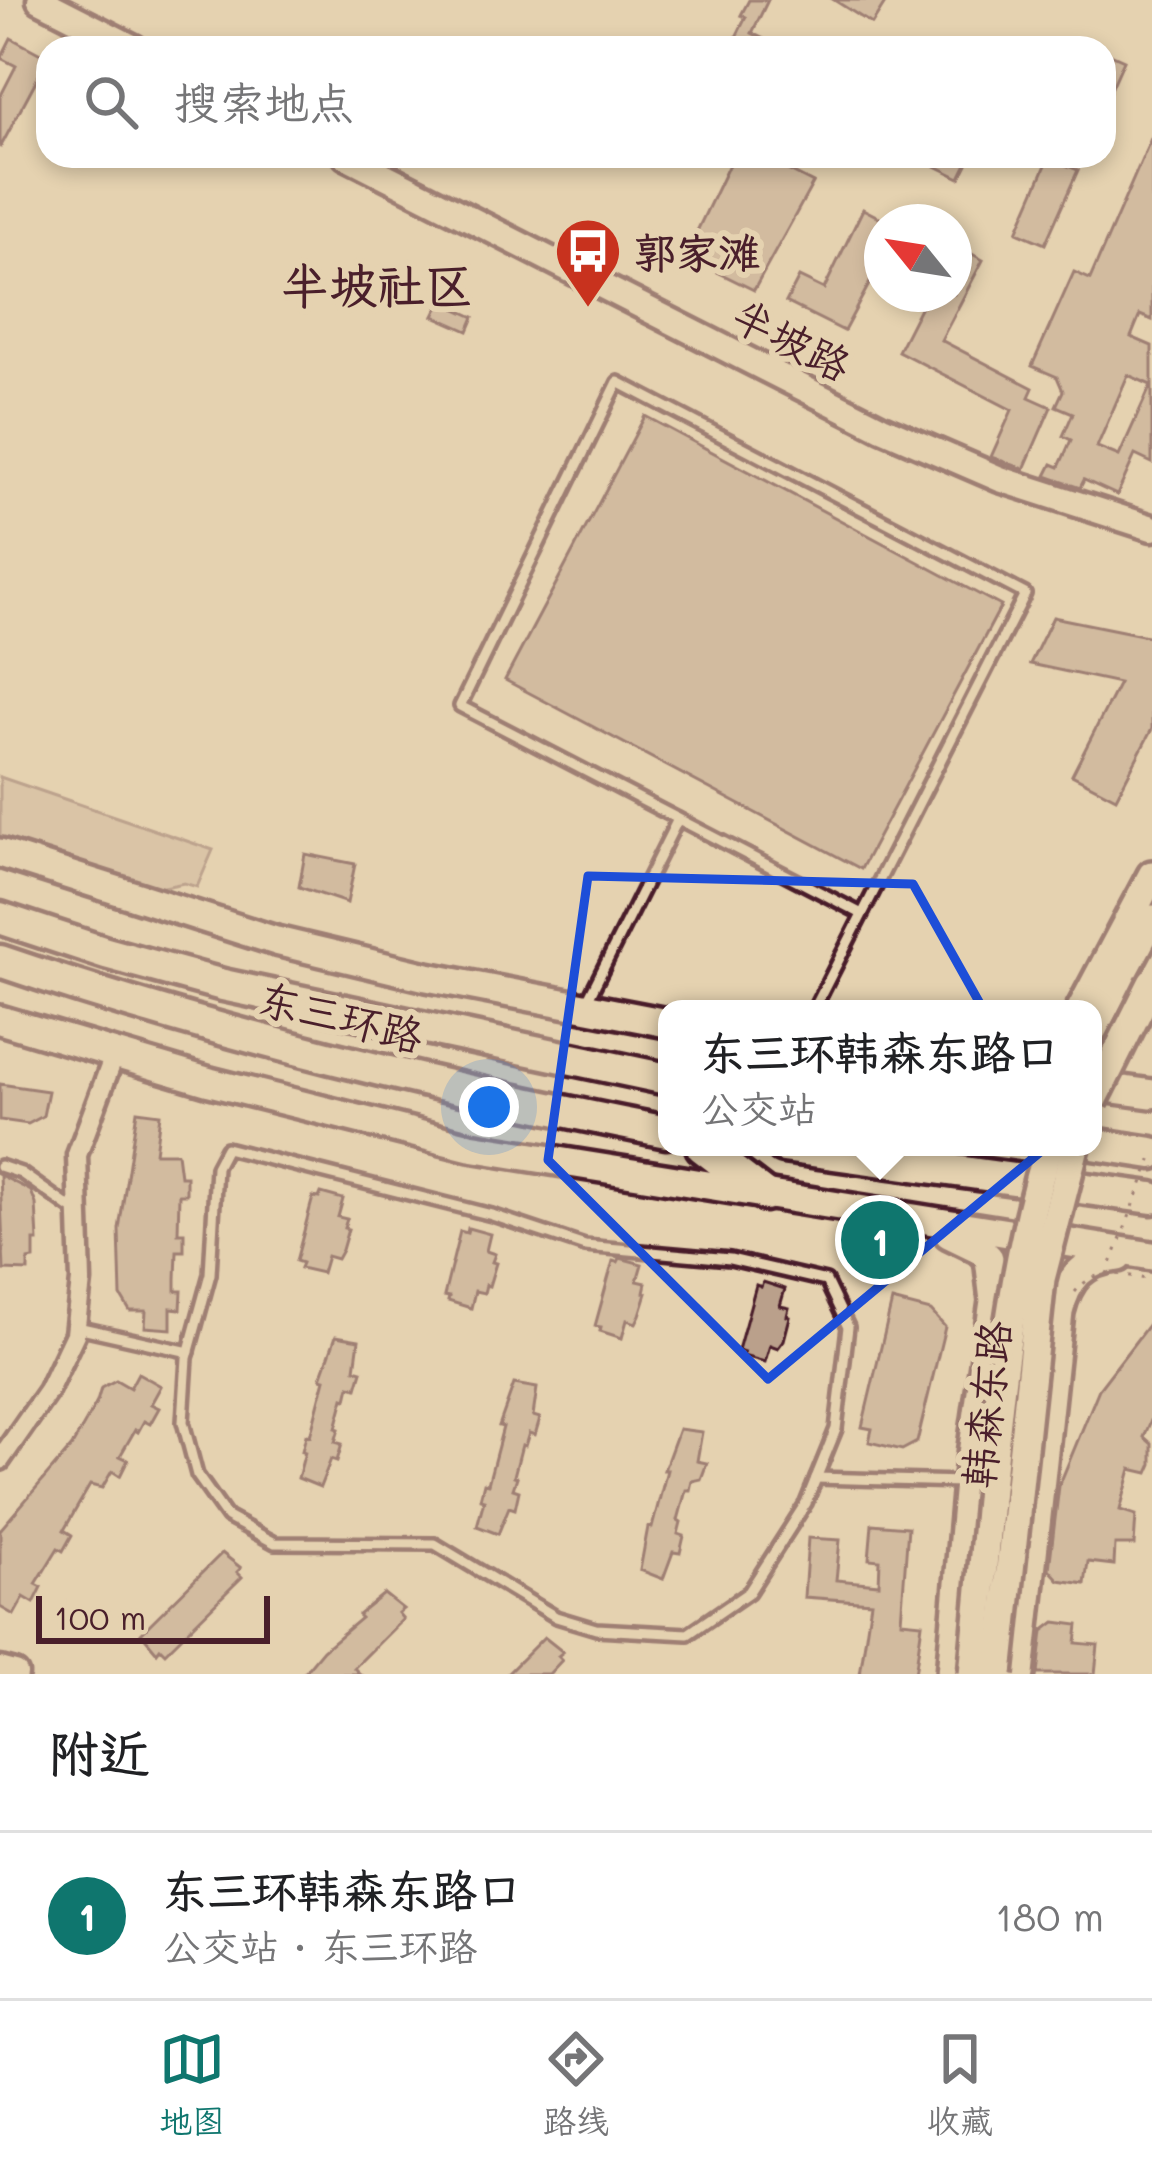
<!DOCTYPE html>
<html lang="zh">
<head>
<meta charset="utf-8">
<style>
  body { margin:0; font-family:Mali,"LXGW WenKai TC",sans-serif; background:#f2f2f2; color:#202124 }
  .compass { position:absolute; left:864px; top:204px; width:108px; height:108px; border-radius:50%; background:#fff; box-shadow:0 6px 18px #0003; rotate:300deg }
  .scale { position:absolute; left:36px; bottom:30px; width:234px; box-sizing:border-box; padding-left:12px; border:6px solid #4a1f2b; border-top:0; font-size:33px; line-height:42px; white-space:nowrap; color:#4a1f2b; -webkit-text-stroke:9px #e5d2b0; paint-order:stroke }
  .you { position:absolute; left:489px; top:1107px; width:42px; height:42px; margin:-30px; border:9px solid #fff; border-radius:50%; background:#1a73e8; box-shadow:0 0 0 18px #1a73e833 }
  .badge { display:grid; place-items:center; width:78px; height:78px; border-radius:50%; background:#0f766e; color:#fff; font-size:39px; font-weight:700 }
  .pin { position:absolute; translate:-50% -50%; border:6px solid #fff; box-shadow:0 3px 12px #0006 }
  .popup { position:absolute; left:658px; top:1000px; width:444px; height:156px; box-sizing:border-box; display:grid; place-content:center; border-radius:24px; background:#fff; filter:drop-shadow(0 3px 9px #0005); font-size:39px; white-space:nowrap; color:#757577 }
  .popup b { font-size:45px; color:#202124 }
  .popup::after { content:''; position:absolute; left:50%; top:100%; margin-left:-24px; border:24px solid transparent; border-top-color:#fff }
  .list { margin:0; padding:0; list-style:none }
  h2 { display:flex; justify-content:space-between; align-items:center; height:156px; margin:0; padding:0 48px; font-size:51px }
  h2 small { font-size:39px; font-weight:400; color:#757577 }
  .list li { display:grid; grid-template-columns:78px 1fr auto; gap:36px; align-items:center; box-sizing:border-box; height:168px; padding:0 48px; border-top:3px solid #e0e0e0 }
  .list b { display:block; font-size:45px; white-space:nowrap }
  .list p { margin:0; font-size:39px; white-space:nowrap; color:#757577 }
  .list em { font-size:39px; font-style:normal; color:#757577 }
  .icon { flex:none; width:66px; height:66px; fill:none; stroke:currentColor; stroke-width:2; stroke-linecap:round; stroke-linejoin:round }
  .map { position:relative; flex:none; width:1152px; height:1674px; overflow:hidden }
  .search { position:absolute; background:#fff; box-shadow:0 6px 18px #0003; left:36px; right:36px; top:36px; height:132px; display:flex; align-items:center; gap:30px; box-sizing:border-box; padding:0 42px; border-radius:36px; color:#757577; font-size:45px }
  .sheet { height:324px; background:#fff }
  nav { display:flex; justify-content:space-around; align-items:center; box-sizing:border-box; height:168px; border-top:3px solid #e0e0e0; background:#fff; font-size:33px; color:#757577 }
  nav a { display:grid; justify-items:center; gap:6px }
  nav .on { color:#0f766e }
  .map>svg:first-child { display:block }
  .green { fill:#ccb49a; stroke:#8b6a62; stroke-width:3 }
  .building { fill:#baa08b; stroke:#4a1f2b; stroke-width:3; fill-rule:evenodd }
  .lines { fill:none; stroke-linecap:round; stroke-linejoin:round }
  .service-casing { stroke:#4a1f2b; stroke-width:18 }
  .minor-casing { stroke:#4a1f2b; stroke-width:27 }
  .tertiary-casing { stroke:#4a1f2b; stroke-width:33 }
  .secondary-casing { stroke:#4a1f2b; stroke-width:36 }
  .trunk-casing { stroke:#4a1f2b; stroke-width:39 }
  .service { stroke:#e5d2b0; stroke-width:9 }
  .minor { stroke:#e5d2b0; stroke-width:18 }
  .tertiary { stroke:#e5d2b0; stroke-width:24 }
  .secondary { stroke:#e5d2b0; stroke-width:27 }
  .trunk { stroke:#e5d2b0; stroke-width:30 }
  .secondary-bridge-casing { stroke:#4a1f2b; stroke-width:36; stroke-linecap:butt }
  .path-bridge { stroke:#4a1f2b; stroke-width:3; stroke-dasharray:3 9; stroke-linecap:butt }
  .secondary-bridge { stroke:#e5d2b0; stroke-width:27 }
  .marked { fill:none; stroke:#1d4ed8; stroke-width:9; stroke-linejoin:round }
  .labels { text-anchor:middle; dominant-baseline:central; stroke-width:12; stroke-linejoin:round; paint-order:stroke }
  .poi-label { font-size:42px; font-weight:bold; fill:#4a1f2b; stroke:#e5d2b0; text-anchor:start }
  .street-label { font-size:42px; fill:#4a1f2b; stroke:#e5d2b0 }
  .quarter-label { font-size:48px; font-weight:bold; fill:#4a1f2b; stroke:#e5d2b0 }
</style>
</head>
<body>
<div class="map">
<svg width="1152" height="1674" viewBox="0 0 1152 1674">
  <rect width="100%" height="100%" fill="#e5d2b0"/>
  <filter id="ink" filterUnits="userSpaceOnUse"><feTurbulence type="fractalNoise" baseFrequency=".00833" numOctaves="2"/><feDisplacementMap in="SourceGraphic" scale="24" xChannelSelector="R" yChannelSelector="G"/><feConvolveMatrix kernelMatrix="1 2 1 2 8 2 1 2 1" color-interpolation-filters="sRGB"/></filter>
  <g filter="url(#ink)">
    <polygon class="green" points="0,777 213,850 197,887 184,883 154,889 0,841"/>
    <g class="building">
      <polygon points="749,0 768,0 752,33 782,48 743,48 733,43 746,17 741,15"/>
      <polygon points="834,0 887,0 872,24"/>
      <polygon points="11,38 48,58 0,148 0,97 16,66 1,58"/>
      <polygon points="1104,51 1124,60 1104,105"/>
      <path d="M1152 136V320L1140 315 1131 337 1152 346V463L1135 455 1117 495 1084 480 1080 488 1046 476 1052 464 1059 467 1071 440 1063 436 1073 413 1056 406 1063 391 1057 377 1032 366 1074 272 1090 279ZM1128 375 1151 385 1119 456 1097 447Z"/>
      <polygon points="733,156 775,156 772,162 813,183 754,290 685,256"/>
      <polygon points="915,156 971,156 960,178"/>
      <polygon points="1049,158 1078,170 1045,244 1017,232"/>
      <polygon points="863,209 882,219 882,260 844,331 786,302 799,277 824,289"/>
      <polygon points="954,244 983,260 941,340 1033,388 1029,397 1051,407 1024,469 991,457 1012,410 898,351 927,294 954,294"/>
      <polygon points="441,302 474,317 468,331 434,316"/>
      <polygon points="645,416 1001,606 861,869 505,680"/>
      <polygon points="1053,617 1152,637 1152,729 1116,798 1072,775 1119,683 1030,664"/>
      <polygon points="305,854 355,864 347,903 299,887"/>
      <polygon points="0,1084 48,1091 43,1116 28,1124 0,1120"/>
      <polygon points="137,1111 160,1114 155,1153 177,1153 180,1176 186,1176 186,1194 179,1194 178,1233 184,1233 184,1251 177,1251 176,1279 176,1291 182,1291 181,1309 171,1308 171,1329 145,1327 146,1311 130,1311 121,1296 119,1229"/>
      <polygon points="0,1175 31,1191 36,1204 38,1241 34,1241 34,1259 28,1260 28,1271 4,1270"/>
      <polygon points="321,1193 343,1199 338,1217 347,1219 344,1228 348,1229 342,1250 337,1259 327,1256 322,1273 300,1268 302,1263 296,1261 313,1197 319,1198"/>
      <polygon points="468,1228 490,1234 486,1251 495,1254 492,1262 496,1263 489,1286 486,1285 484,1293 475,1291 471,1308 448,1301 449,1297 444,1296 460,1231 467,1233"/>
      <polygon points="620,1258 642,1264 637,1281 646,1283 644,1292 647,1293 640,1315 636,1323 627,1320 622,1338 600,1331 601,1327 595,1326 613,1261 618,1262"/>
      <polygon points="763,1282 785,1289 780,1306 789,1308 787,1316 790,1317 784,1340 778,1348 770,1345 765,1362 743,1356 744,1352 738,1350 756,1285 761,1287"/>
      <polygon points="892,1301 931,1311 945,1327 917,1442 902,1450 869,1442 872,1429 862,1427"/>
      <polygon points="1152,1320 1152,1418 1144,1437 1152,1444 1152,1464 1148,1473 1131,1469 1120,1510 1136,1515 1134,1545 1115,1545 1114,1565 1088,1562 1085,1584 1059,1580 1049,1569 1059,1486 1099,1389"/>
      <polygon points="336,1336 359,1340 355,1369 362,1371 357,1388 350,1386 347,1399 344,1398 336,1428 339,1429 335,1442 342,1444 337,1461 331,1459 320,1487 298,1478 305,1452 302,1451 306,1435 310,1436 325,1379 321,1378"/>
      <polygon points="138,1373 161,1386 151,1404 159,1408 150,1424 144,1421 138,1432 135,1430 120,1456 128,1460 120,1476 112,1471 102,1488 90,1485 64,1530 72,1535 63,1551 58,1548 36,1584 42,1587 34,1603 24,1597 14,1615 0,1607 0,1530 72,1446 97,1402 101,1388 116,1380 130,1388"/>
      <polygon points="514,1384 537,1388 533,1416 540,1418 535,1435 529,1433 525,1446 522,1445 514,1476 517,1477 513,1489 519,1491 515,1509 509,1507 498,1534 477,1526 484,1500 480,1499 484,1483 488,1484 503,1427 499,1426"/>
      <polygon points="679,1429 702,1432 697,1461 707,1463 701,1479 692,1481 690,1490 686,1490 678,1520 681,1522 678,1534 684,1536 680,1553 673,1552 663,1579 640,1570 648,1527 652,1528 667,1470 664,1470"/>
      <polygon points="872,1524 908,1527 901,1621 922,1623 915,1674 860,1674 871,1602 804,1597 808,1538 840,1540 836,1580 879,1584 880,1560 869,1559"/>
      <polygon points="222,1553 241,1568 237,1572 242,1577 165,1653 160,1648 157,1652 141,1633"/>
      <polygon points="384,1594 403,1609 398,1613 403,1619 354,1668 360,1674 303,1674 323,1650 361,1618 358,1615"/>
      <polygon points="1055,1622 1078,1625 1076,1643 1098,1645 1095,1674 1038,1674 1043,1631"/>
      <polygon points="544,1637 563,1652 558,1656 562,1660 549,1674 507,1674"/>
    </g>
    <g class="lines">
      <g class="service-casing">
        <g id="service">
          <polyline points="586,1003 678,819"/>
          <polyline points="814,1009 1025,594 618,382 460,706 862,914"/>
          <polygon points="226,1148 492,1215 585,1246 730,1259 826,1281 848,1327 836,1429 806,1503 749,1592 688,1634 596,1629 556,1617 435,1544 275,1543 227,1517 197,1475 183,1422 187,1358 210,1274 216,1167"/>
          <polyline points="0,1166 21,1173 76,1212"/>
          <polyline points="77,1327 189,1352"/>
          <polyline points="816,1478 962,1482"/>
        </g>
      </g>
      <g class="minor-casing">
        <polyline id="minor" points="0,1460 48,1391 75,1334 81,1281 77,1155 114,1056"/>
      </g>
      <g class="tertiary-casing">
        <g id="tertiary">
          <polyline points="40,0 134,48"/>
          <polyline points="346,156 882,428 1000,479 1152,528"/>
          <polyline points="0,1670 15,1674"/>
        </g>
      </g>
      <g class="secondary-casing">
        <g id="secondary">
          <polyline points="0,853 276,941 427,977 667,1023"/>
          <polyline points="1081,1009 1152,875"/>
          <polyline points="0,1020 210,1082 470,1147 1152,1256"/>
          <polyline points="1093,1029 1152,919"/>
          <polyline points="1093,1086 1152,1094"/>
          <polyline points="949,1234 980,1249 989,1258 994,1301 968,1482 951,1674"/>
          <path d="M1020 1674 1059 1312C1067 1279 1083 1260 1118 1257"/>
        </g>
      </g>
      <g class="trunk-casing">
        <g id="trunk">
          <polyline points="0,918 106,953 223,985 667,1079"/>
          <path d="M0 961C217 1035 442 1088 667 1132"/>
          <polyline points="1093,1144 1152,1153"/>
          <polyline points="702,1147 765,1195"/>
          <polyline points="783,1147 1152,1198"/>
        </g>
      </g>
      <use href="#service" class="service"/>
      <use href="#minor" class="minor"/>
      <use href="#tertiary" class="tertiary"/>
      <use href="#secondary" class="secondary"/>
      <use href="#trunk" class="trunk"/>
      <g class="secondary-bridge-casing">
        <g id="secondary-bridge">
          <polyline points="1093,1101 1152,983"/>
          <path d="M973 1674C991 1499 997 1316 1048 1147"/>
          <polyline points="999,1674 1041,1279 1075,1147"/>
        </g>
      </g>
      <g class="path-bridge">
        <polyline points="1107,1274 1152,1158"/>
        <path d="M1075 1292C1097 1265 1122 1275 1152 1280"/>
      </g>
      <use href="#secondary-bridge" class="secondary-bridge"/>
    </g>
  </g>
  <path d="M0 0H1152V1674H0ZM588 876 913 884 1056 1139 768 1379 548 1160Z" fill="#e5d2b0" fill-opacity=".55" fill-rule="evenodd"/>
  <path class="marked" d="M588 876 913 884 1056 1139 768 1379 548 1160Z"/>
  <defs>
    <g id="bus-pin" transform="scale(3.45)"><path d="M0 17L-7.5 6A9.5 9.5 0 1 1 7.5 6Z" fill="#c8321e" stroke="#e5d2b0"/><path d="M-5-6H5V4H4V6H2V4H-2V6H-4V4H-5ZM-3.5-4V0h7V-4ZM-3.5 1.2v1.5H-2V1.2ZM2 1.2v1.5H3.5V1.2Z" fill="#fff"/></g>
  </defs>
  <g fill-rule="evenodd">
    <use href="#bus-pin" x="588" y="251"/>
  </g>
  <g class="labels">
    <g class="poi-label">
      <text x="634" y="251">郭家滩</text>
    </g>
    <g class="street-label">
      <text transform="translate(792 339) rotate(27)">半坡路</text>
      <text transform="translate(341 1016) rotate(14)">东三环路</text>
      <text transform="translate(985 1404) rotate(-84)">韩森东路</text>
    </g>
    <g class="quarter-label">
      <text x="377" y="284">半坡社区</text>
    </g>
  </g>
</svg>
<svg class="compass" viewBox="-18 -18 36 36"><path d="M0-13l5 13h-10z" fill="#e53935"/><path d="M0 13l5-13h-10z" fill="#757577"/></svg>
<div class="scale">100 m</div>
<div class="you"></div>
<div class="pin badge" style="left:880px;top:1240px">1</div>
<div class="popup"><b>东三环韩森东路口</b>公交站</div>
<div class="search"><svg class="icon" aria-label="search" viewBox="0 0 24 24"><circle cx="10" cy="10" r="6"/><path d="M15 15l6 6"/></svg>搜索地点</div>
</div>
<section class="sheet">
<h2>附近<small></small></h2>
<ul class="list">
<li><span class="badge">1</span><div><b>东三环韩森东路口</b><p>公交站 · 东三环路</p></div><em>180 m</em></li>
</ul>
</section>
<nav>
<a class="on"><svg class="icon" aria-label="map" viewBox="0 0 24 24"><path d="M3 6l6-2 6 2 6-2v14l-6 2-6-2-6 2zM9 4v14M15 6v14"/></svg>地图</a>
<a><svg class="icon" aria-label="directions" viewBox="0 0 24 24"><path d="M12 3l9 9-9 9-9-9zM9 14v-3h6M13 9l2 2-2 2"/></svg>路线</a>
<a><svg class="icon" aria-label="saved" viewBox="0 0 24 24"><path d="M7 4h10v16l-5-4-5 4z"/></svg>收藏</a>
</nav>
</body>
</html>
